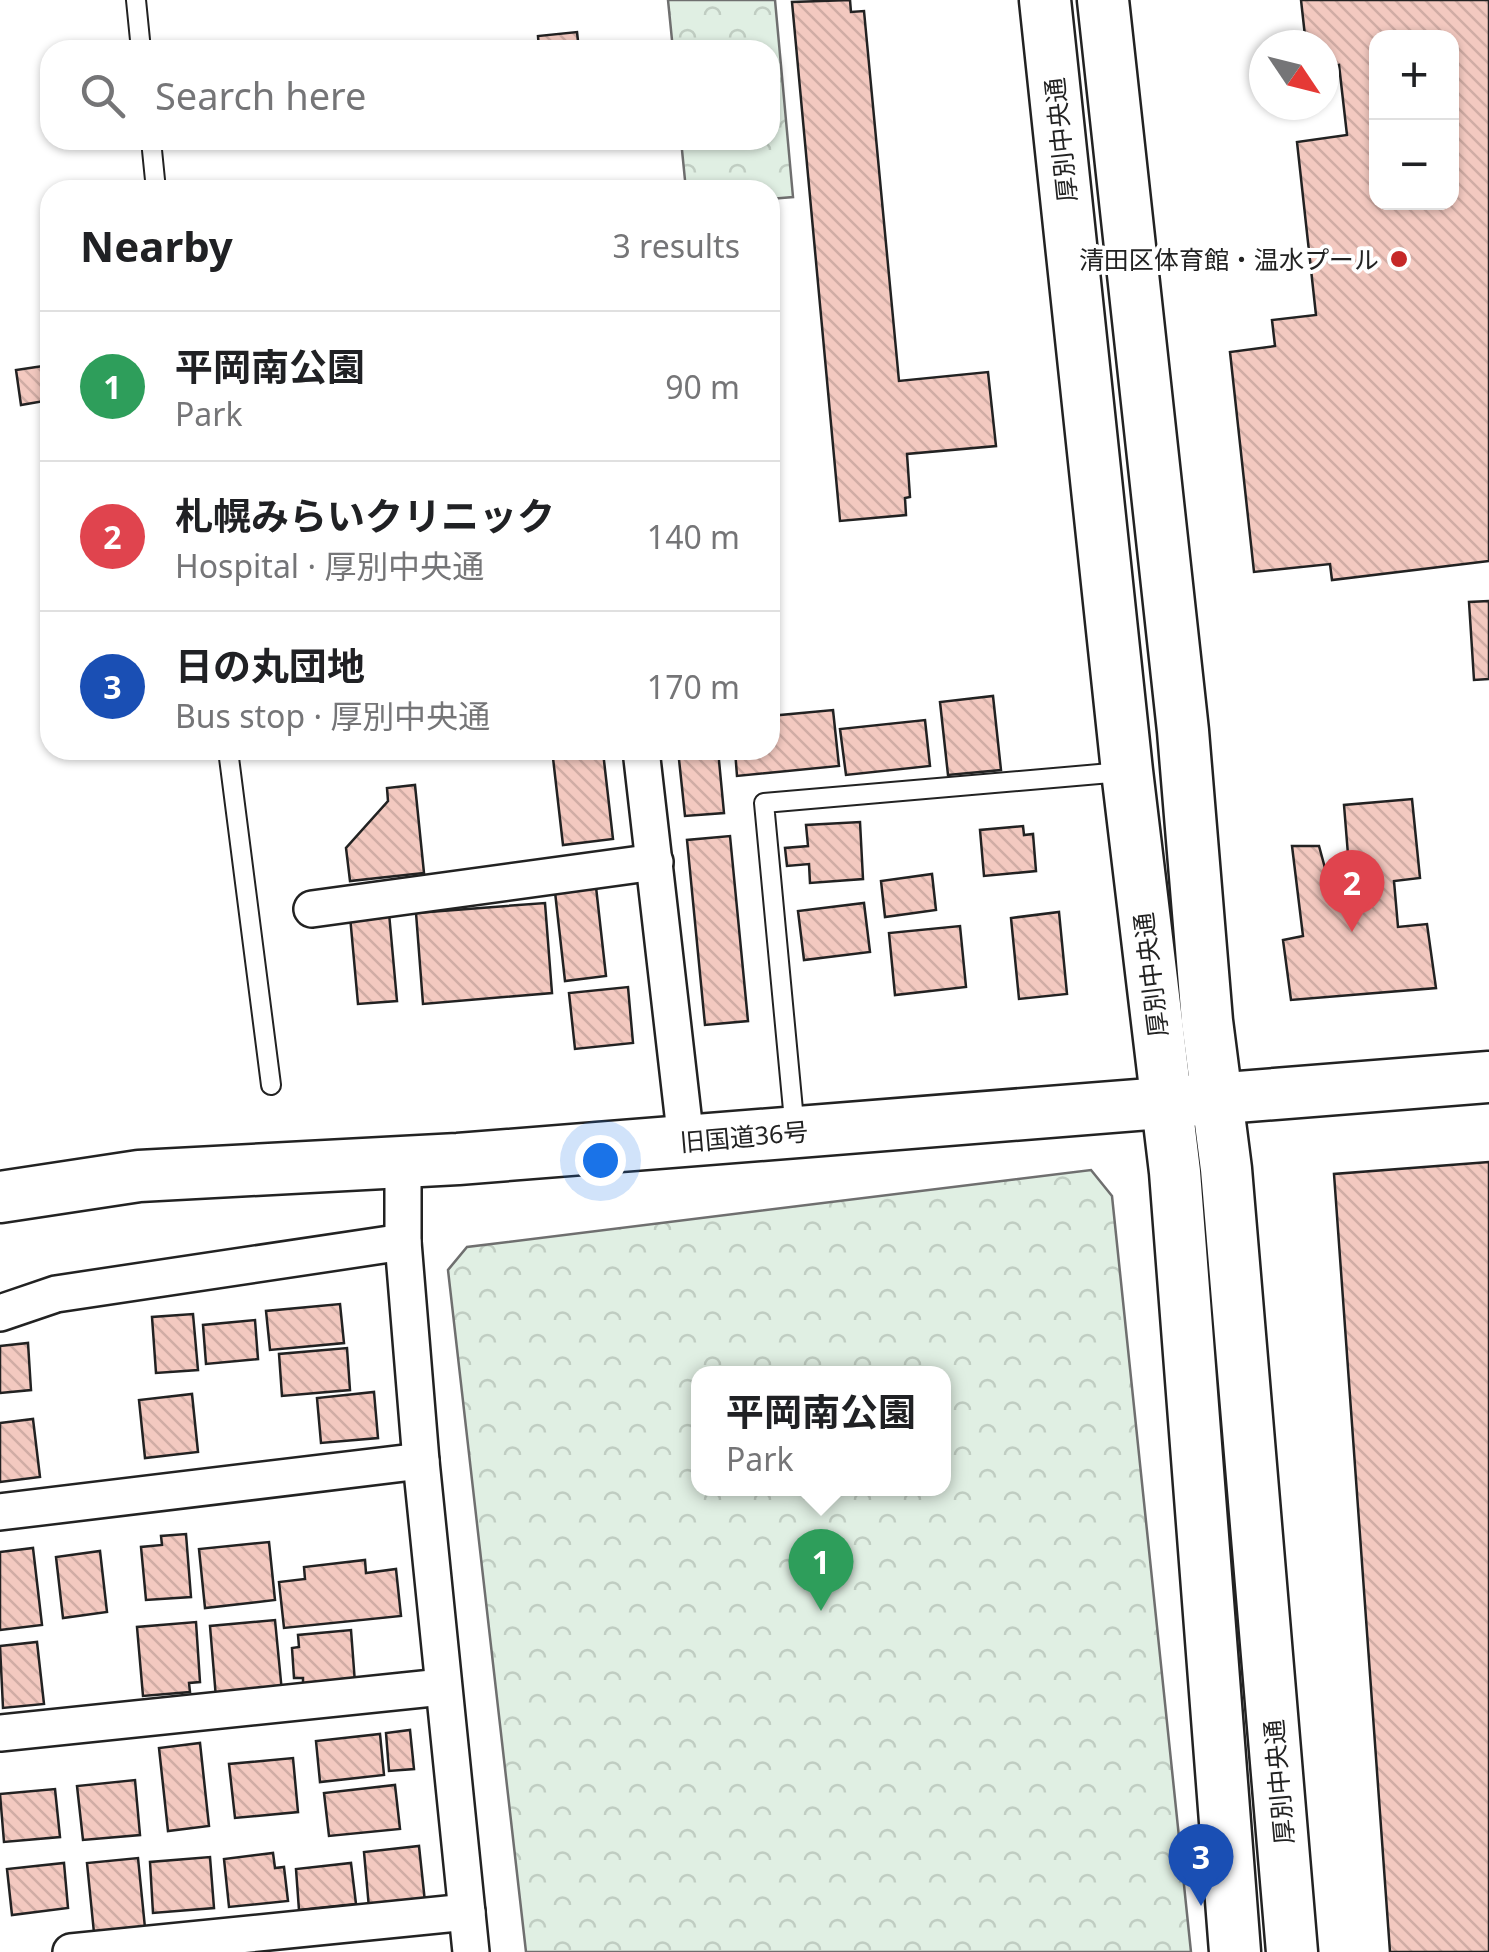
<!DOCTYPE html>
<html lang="en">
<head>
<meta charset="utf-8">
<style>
  body { margin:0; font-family:"Noto Sans","Noto Sans JP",sans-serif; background:#f2f2f2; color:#202124 }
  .controls { position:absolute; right:30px; top:30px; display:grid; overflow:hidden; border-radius:20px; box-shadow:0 2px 8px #0004 }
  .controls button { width:90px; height:90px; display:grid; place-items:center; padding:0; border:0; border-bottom:2px solid #e0e0e0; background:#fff; color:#202124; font:50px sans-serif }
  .compass { position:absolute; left:1249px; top:30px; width:90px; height:90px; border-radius:50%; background:#fff; box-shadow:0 2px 8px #0004; rotate:125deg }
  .you { position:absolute; left:600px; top:1160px; width:35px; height:35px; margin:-25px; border:8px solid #fff; border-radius:50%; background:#1a73e8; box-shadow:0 0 0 15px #1a73e833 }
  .badge { display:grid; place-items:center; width:65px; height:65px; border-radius:50%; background:#ea580c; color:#fff; font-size:32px; font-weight:700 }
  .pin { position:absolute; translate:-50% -82px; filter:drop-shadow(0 2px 5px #0008) }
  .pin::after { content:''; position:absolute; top:52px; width:35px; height:30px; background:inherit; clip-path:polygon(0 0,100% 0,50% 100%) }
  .popup { position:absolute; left:691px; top:1366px; width:260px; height:130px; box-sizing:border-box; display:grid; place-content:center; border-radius:20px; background:#fff; filter:drop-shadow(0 2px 8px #0005); font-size:32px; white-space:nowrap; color:#757577 }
  .popup b { font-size:38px; color:#202124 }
  .popup::after { content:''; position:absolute; left:50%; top:100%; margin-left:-20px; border:20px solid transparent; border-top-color:#fff }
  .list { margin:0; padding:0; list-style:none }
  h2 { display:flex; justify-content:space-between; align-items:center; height:130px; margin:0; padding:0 40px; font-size:42px }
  h2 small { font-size:32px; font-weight:400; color:#757577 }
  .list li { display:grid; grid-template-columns:65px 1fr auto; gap:30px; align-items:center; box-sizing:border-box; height:150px; padding:0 40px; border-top:2px solid #e0e0e0 }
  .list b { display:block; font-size:38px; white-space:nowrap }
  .list p { margin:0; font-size:32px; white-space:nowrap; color:#757577 }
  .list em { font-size:32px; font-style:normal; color:#757577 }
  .icon { flex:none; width:55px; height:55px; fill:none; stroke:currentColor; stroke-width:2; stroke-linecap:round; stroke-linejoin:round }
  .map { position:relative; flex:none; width:1489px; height:1952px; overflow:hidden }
  .search { position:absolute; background:#fff; box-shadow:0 2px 8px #0004; left:40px; top:40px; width:740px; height:110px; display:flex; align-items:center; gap:25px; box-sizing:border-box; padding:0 35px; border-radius:30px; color:#757577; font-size:38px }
  .panel { position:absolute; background:#fff; box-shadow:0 2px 8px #0004; left:40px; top:180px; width:740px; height:580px; border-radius:30px }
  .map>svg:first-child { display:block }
  .park { fill:url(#park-crowns); stroke:#6f6f6f; stroke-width:2.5; fill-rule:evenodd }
  .building { fill:url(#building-back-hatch); stroke:#222; stroke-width:2.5; fill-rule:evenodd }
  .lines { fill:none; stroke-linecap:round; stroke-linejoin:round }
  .lane-casing { stroke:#222; stroke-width:22 }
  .street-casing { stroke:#222; stroke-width:40 }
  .secondary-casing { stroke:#222; stroke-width:55 }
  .lane { stroke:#fff; stroke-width:18 }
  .street { stroke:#fff; stroke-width:35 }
  .secondary { stroke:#fff; stroke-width:50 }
  .poi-dot { fill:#c62828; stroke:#fff; stroke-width:4 }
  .labels { text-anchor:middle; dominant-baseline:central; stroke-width:8; stroke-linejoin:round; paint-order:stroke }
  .street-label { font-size:25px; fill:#222; stroke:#fff }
  .poi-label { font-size:25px; fill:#222; stroke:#fff; text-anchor:end }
</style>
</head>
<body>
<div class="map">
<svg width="1489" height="1952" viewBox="0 0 1489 1952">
  <defs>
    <pattern id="park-crowns" width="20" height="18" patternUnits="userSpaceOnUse" patternTransform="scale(2.5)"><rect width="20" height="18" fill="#e0efe3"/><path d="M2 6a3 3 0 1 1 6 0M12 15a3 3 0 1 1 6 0" fill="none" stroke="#c0cdc2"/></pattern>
    <pattern id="building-back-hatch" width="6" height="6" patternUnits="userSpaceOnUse" patternTransform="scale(2.5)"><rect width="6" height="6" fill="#f3c9c0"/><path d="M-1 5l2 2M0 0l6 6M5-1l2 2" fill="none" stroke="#d0aca5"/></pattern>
  </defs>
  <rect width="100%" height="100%" fill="#fff"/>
  <g class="park">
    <polygon points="668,0 775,0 793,197 770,199 770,190 686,190 681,140 770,140 770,50 673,50"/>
    <path d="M1091 1170 1112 1196 1191 1952H526L448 1270 467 1247ZM698 1374H944V1488H698Z"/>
  </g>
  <g class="building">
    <polygon points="850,0 851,12 864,11 899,381 988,372 996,446 907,454 910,497 905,498 906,515 840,521 792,2"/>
    <path d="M1301 0H1489V561L1332 580 1330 564 1254 572 1230 352 1275 346 1272 320 1316 315 1297 142 1347 135 1339 65 1324 67V45H1306ZM1376 38H1452V202H1376Z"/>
    <polygon points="577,32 579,50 539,50 538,36"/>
    <polygon points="50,365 50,400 21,405 16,370"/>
    <polygon points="1489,601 1489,679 1474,680 1469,602"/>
    <polygon points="993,696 1001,770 948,775 940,702"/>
    <polygon points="833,710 839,766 737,776 735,750 770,750 770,716"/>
    <polygon points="925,720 930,766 846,775 840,729"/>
    <polygon points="678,750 718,750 724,813 685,816"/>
    <polygon points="603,752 613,839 563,845 553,758"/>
    <polygon points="415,785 424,873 350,881 346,848 388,801 387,788"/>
    <polygon points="1412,799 1420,878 1394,881 1398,927 1427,924 1436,988 1291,1000 1283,940 1303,936 1292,846 1319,846 1325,868 1349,867 1344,805"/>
    <polygon points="860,822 863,879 810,883 809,864 787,866 785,848 808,846 806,825"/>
    <polygon points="1023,826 1024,835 1033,834 1036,871 984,876 980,830"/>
    <polygon points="730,836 748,1021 705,1025 687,840"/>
    <polygon points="932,874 936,910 885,917 881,881"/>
    <polygon points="596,887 606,976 565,981 555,892"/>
    <polygon points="545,903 552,993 423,1004 416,913"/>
    <polygon points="864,903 870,952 804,960 798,911"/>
    <polygon points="1059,912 1067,994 1019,999 1011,918"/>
    <polygon points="389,913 397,1001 358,1004 350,916"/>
    <polygon points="960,926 966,987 895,995 889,933"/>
    <polygon points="628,987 633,1043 575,1049 569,993"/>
    <polygon points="1489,1162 1489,1952 1390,1952 1334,1174"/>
    <polygon points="340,1304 344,1343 270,1350 266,1311"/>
    <polygon points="193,1314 198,1370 156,1373 152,1317"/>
    <polygon points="255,1320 258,1359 206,1364 203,1325"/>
    <polygon points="28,1343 31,1390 0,1393 0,1346"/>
    <polygon points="347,1348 350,1390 282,1396 279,1354"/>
    <polygon points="374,1392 378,1438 321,1443 317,1398"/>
    <polygon points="192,1394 198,1452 145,1458 139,1400"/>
    <polygon points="33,1419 40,1477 0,1482 0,1423"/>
    <polygon points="186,1534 191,1597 146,1600 141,1547 162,1545 161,1536"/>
    <polygon points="269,1542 275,1600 205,1608 199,1549"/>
    <polygon points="33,1548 42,1625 0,1630 0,1552"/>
    <polygon points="100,1551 107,1612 63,1618 56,1557"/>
    <polygon points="365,1560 366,1573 396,1569 401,1616 284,1628 279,1582 305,1579 304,1567"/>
    <polygon points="275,1620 282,1692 216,1698 210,1626"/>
    <polygon points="196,1622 200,1682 189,1683 190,1692 143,1696 137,1627"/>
    <polygon points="351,1630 355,1683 303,1687 303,1678 294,1678 292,1648 299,1647 298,1635"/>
    <polygon points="37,1642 44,1704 3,1708 0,1646"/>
    <polygon points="410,1730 414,1769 389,1771 386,1733"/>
    <polygon points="380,1734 384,1775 320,1782 316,1741"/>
    <polygon points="200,1743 209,1826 168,1831 159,1748"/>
    <polygon points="293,1758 298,1812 235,1818 229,1764"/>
    <polygon points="135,1780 140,1835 83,1840 77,1786"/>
    <polygon points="395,1785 400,1829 329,1836 324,1793"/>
    <polygon points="55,1789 60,1837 4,1842 0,1794"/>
    <polygon points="419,1846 425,1902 369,1908 364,1852"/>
    <polygon points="273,1853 275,1868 284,1867 288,1901 229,1907 224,1859"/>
    <polygon points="210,1857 214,1908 153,1913 150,1862"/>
    <polygon points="138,1858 145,1928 94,1933 87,1863"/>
    <polygon points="64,1863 68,1908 12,1915 7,1869"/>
    <polygon points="351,1863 356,1904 299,1910 296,1869"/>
  </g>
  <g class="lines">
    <g class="lane-casing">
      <g id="lane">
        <polyline points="136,0 141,50"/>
        <polyline points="151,140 156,190"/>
        <polyline points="228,750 271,1085"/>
        <polyline points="795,1131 764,803 1122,772"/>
      </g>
    </g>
    <g class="street-casing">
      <g id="street">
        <polyline points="641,750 686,1141"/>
        <polyline points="312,909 655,862"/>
        <polyline points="403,1163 403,1242 421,1461 471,1952"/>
        <polyline points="0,1313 56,1294 403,1242"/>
        <polyline points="0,1512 421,1461"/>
        <polyline points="0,1733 442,1687"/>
        <polyline points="71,1952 467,1912"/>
      </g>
    </g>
    <g class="secondary-casing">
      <g id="secondary">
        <polyline points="1045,0 1127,771 1175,1172 1235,1952"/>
        <polyline points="1103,0 1183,731 1207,1021 1226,1169 1292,1952"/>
        <polyline points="0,1197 139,1176 458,1159 1489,1077"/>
      </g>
    </g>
    <use href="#lane" class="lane"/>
    <use href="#street" class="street"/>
    <use href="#secondary" class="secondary"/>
  </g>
  <circle class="poi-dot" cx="1399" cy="259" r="10"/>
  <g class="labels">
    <g class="street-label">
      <text transform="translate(1060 140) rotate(-96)">厚別中央通</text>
      <text transform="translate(1150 975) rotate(-97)">厚別中央通</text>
      <text transform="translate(744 1136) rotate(-5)">旧国道36号</text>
      <text transform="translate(1278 1782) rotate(-95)">厚別中央通</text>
    </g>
    <g class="poi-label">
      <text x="1379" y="259">清田区体育館・温水プール</text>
    </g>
  </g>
</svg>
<div class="controls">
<button>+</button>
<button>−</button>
</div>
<svg class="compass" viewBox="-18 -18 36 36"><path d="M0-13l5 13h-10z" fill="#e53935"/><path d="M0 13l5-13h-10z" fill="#757577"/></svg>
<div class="you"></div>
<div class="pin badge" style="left:821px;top:1611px;background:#2e9e5b">1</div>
<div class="popup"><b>平岡南公園</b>Park</div>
<div class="pin badge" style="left:1352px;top:932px;background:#e0444e">2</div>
<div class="pin badge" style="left:1201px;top:1906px;background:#1a4fb4">3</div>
<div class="search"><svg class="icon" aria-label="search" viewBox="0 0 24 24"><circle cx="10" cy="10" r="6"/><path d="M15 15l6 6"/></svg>Search here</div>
<section class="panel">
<h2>Nearby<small>3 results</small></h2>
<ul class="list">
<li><span class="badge" style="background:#2e9e5b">1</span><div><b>平岡南公園</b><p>Park</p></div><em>90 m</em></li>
<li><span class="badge" style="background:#e0444e">2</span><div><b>札幌みらいクリニック</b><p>Hospital · 厚別中央通</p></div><em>140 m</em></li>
<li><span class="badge" style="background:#1a4fb4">3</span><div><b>日の丸団地</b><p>Bus stop · 厚別中央通</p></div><em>170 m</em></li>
</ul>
</section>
</div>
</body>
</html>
